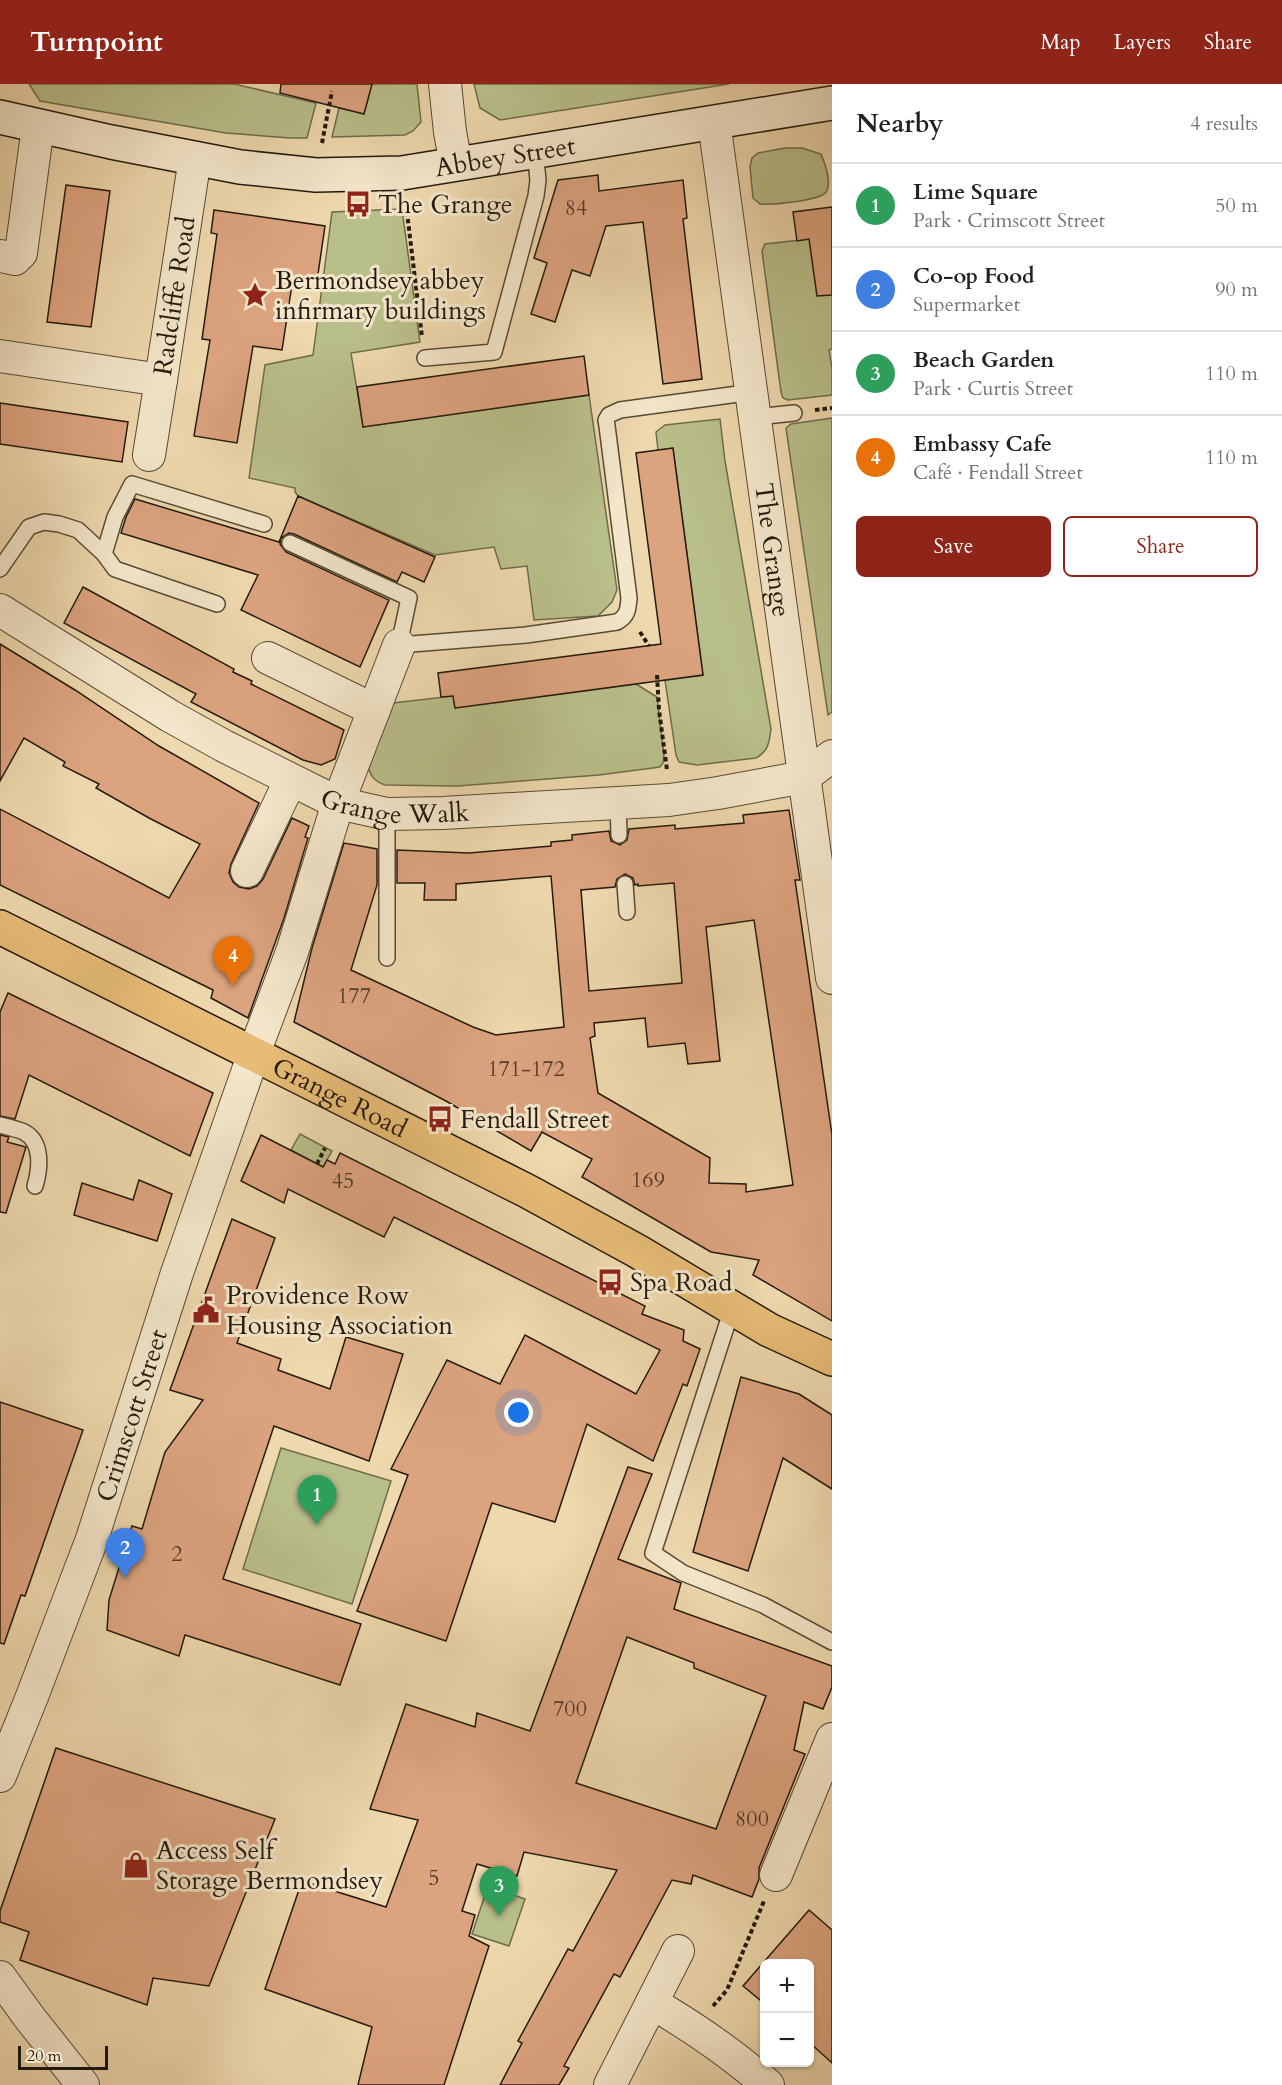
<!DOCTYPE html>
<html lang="en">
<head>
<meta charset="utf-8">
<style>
  body { margin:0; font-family:Cardo,serif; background:#f6f6f6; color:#202124 }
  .controls { position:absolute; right:18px; bottom:18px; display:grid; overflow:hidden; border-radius:9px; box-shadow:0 2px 4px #0004 }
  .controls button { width:54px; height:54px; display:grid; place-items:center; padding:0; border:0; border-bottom:2px solid #e0e0e0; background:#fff; color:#202124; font:30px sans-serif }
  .scale { position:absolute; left:18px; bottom:15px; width:90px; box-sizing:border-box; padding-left:6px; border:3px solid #241a0e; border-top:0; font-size:16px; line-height:21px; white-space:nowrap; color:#241a0e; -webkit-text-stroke:4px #f4e6ca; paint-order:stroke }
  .you { position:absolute; left:519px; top:1329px; width:21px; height:21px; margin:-15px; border:4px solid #fff; border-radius:50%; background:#1a73e8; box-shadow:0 0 0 9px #1a73e833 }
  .badge { display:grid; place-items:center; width:39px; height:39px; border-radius:50%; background:#8f2418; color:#fff; font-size:20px; font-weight:700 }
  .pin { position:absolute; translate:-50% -50px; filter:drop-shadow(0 2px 3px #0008) }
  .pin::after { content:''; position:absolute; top:32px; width:21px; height:18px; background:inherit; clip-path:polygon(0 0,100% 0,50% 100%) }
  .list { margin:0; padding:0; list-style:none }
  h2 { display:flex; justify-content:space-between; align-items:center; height:78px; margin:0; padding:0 24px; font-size:26px }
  h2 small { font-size:20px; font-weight:400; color:#757577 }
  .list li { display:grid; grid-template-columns:39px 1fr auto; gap:18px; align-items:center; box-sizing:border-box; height:84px; padding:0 24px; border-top:2px solid #e0e0e0 }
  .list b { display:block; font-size:22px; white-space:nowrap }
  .list p { margin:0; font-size:20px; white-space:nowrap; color:#757577 }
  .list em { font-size:20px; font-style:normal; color:#757577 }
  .actions { display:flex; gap:12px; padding:18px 24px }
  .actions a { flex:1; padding:14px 0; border:2px solid #8f2418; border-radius:9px; text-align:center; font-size:21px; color:#8f2418 }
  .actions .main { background:#8f2418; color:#fff }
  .map { position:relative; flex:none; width:832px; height:2001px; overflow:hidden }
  header { display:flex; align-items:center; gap:36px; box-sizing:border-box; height:84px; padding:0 30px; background:#8f2418; color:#fff }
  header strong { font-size:28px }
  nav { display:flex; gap:33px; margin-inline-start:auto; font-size:21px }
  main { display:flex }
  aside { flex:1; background:#fff }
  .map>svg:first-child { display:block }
  .green { fill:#b9bf8a; stroke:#6e6c4c; stroke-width:1.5 }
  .building { fill:#dca37f; stroke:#241a0e; stroke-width:1.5; fill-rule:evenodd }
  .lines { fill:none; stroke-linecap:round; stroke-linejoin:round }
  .lane-casing { stroke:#564a36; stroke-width:18 }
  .street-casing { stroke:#564a36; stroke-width:34 }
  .secondary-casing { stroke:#241a0e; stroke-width:36 }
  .primary-casing { stroke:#241a0e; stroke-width:36 }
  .path { stroke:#241a0e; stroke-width:4; stroke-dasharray:4.5 3; stroke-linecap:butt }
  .lane { stroke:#f4e6ca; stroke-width:15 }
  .street { stroke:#f4e6ca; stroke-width:32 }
  .secondary { stroke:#f4e6ca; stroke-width:33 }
  .primary { stroke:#e7bc76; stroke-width:33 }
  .labels { text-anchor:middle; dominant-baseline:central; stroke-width:6; stroke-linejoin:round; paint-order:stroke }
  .number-label { font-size:22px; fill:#523c2a }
  .street-label { font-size:26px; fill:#241a0e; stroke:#f4e6ca }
  .poi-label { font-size:26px; fill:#241a0e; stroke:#f4e6ca; text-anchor:start }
</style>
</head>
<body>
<header>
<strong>Turnpoint</strong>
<nav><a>Map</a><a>Layers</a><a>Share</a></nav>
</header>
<main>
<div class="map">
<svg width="832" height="2001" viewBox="0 0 832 2001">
  <rect width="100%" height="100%" fill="#eed8ad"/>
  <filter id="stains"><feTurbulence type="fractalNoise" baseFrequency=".00333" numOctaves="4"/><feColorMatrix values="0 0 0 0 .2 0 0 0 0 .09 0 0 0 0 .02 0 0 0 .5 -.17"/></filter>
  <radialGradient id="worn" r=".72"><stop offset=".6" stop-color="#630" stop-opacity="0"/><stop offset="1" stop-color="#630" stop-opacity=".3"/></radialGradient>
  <g class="green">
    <polygon points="29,0 234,0 316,19 307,54 290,54 226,49 40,17"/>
    <polygon points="372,0 417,0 421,38 413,47 405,51 332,53 339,24 364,29"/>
    <polygon points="474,0 729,0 500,36 480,24"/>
    <path d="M785 64H802L821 70C825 79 832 99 826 108 820 117 771 121 760 120L753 114 750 83 752 74 758 69Z"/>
    <polygon points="402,125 420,258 351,269 363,343 589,311 617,506 612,518 598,532 534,536 527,482 501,485 494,463 435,471 298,412 295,408 295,404 249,394 265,281 313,271 332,128"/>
    <polygon points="809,155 832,172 832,265 829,266 832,284 832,311 788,316 783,314 781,308 762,167 765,160"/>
    <polygon points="832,334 832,628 828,631 786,344 791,340"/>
    <path d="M720 335 725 377 771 645C769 658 769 667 756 674L697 681 679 678 676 671 665 596 703 591 673 364 658 366 656 348 665 341Z"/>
    <path d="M636 600 657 613 664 671 663 679 660 683 599 691 457 702 385 701C374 697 370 692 368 681L393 619 453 612 455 624Z"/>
    <polygon points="300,1050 332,1067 323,1083 291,1066"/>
    <polygon points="281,1364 391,1397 352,1520 243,1485"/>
    <polygon points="488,1802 525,1815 509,1862 472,1850"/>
  </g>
  <g class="building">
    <polygon points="281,0 372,0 364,30 280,9"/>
    <polygon points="598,91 599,107 683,96 687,134 683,135 702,295 663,300 643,138 606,142 590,192 572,186 555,238 531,230 547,179 534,174 558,96"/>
    <polygon points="66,101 110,107 91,243 47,238"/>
    <polygon points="832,123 832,211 817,212 809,155 797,157 793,128"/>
    <polygon points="214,126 325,142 317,197 293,194 282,266 253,262 237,359 194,352 210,256 202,255 217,150 211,149"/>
    <polygon points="584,272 589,311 363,343 357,303"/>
    <polygon points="0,319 128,338 122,378 0,360"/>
    <polygon points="673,364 703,591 455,624 453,612 441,613 438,589 661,560 636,369"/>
    <polygon points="298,412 435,473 424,498 402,488 397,498 294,450 289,449 281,454 280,460 286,468 389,516 360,583 241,526 258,491 121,449 126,433 135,415 279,458"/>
    <polygon points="83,503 234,585 233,588 252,597 251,600 344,646 335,675 321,681 303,676 191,618 196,610 64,539"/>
    <polygon points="0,560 75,606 159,662 259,719 231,780 229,789 233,798 239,803 249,805 257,802 263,795 292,734 309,742 305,753 308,754 284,834 248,934 211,914 213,906 0,801 0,725 169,814 200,760 149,734 96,704 99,700 63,682 65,678 24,654 0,697"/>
    <path d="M789 726 800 796H795L832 1051V1237L753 1191 759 1176 711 1168 582 1093 592 1075 542 1048 531 1067 446 1017 294 938 312 864 344 759 377 765V801L351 886 473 943 496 951 564 943 551 792 456 800V816H424L425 799H397V766L469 769 551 762V758L572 756V751L609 747 611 757 620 761 627 756 629 745 675 741V745L744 739 743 731ZM625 790 633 794 635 801 638 800V802L674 799 682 899 589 907 581 806 615 803 617 795ZM754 836 793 1101 746 1108V1100L709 1099 710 1074 598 1009 590 954 595 952 594 939 645 934 648 963 685 959 688 980 720 977 706 843Z"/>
    <polygon points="8,909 213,1009 190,1072 29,991 15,1035 0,1032 0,928"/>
    <polygon points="0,1051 9,1053 7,1058 26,1063 6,1129 0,1128"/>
    <polygon points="261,1051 323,1083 327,1076 335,1080 340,1069 645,1222 642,1230 684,1246 683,1257 700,1265 687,1302 683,1300 653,1377 587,1340 555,1438 492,1419 446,1557 357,1527 408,1391 391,1385 447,1276 500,1300 525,1251 636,1310 660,1266 394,1133 384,1153 288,1105 284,1119 241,1097"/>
    <polygon points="139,1096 172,1110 157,1157 74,1131 82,1099 133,1116"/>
    <polygon points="232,1135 275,1154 237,1259 281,1275 278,1286 330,1305 346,1253 403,1270 369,1377 274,1342 223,1495 361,1540 340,1601 185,1551 179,1572 107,1546 109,1516 132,1442 142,1445 165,1368 203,1316 170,1306"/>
    <polygon points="741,1293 799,1310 832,1331 832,1405 783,1374 748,1487 693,1468"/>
    <polygon points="0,1318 83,1346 25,1512 21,1511 4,1560 0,1559"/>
    <path d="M628 1383 652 1390 618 1475 681 1499 674 1525 832 1582V1603L823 1625 804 1618 794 1666 805 1670 759 1784V1795L752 1813 693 1791 691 1800 672 1796 620 1893 614 1890 564 1982 569 1984 559 2001H500L522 1959 518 1957 568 1865 573 1867 617 1786 524 1768 517 1792 477 1780 462 1827 475 1831 469 1852 489 1862 444 2001H358L372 1943 265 1905 302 1797 386 1823 418 1736 370 1725 406 1620 475 1643 477 1629 530 1647ZM627 1553 694 1579V1584L766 1612 716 1745 576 1699Z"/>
    <polygon points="56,1664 275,1735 209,1902 153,1894 147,1921 20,1876 29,1848 0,1838 0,1827"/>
    <polygon points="809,1826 832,1846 832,1979 810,1959 810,1880 765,1880 765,1920 743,1902"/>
  </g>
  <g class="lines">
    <g class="lane-casing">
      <g id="lane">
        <polyline points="425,274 494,268 536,112 538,96 535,67"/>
        <polyline points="756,333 794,329"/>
        <path d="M290 459 409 514 399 561 526 551 617 538C628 532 628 525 629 514L607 342 606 336 609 331 620 326 753 308"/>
        <polyline points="104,470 115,433 132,400 264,440"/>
        <polyline points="0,485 29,443 44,438 59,440 78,446 104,470 115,485 217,520"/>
        <polyline points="618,718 619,751"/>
        <polyline points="387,730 387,874"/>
        <polyline points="625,800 627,828"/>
        <path d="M0 1041C8 1043 17 1045 24 1048 43 1058 40 1085 35 1102"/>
        <polyline points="732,1225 653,1469 683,1489 763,1521 832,1558"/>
      </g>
    </g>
    <g class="street-casing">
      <g id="street">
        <polyline points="445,0 450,48 456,80"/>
        <path id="s1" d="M714 38 832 894"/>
        <polyline points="0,172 15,175 21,169 38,42"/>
        <path id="s2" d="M0 272 161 296 195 74"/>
        <polyline points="149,371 161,296"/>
        <path id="s3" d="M0 526 170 632 224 662 338 719 387 730 443 729 669 716 718 709 804 693 832 672"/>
        <polyline points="268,574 374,626"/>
        <polyline points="247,787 290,697"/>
        <path id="s4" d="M0 1692 33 1610 92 1455 177 1189 254 969 292 868 338 719 399 561"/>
        <polyline points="776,1791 832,1655"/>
        <polyline points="0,1893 29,1933 83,2001"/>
        <path d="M652 1919C695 1944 730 1968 768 2001"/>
        <polyline points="610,2001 678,1867"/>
      </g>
    </g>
    <g class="secondary-casing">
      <g id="secondary">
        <path id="s5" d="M0 33 111 58 240 83 316 91 402 89 832 19"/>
      </g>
    </g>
    <g class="primary-casing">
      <g id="primary">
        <path id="s6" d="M0 843 527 1107 637 1167 769 1246 832 1275"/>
      </g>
    </g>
    <g class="path">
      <polyline points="322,59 332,7"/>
      <polyline points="406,120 422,253"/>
      <polyline points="815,326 832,324"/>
      <polyline points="640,548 649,562"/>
      <polyline points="657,591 659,626 667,686"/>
      <polyline points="317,1080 325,1064"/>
      <polyline points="713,1922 727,1906 764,1817"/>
    </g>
    <use href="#lane" class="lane"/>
    <use href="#street" class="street"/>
    <use href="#secondary" class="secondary"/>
    <use href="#primary" class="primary"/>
  </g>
  <defs>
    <g id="bus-bare" transform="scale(2.07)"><path d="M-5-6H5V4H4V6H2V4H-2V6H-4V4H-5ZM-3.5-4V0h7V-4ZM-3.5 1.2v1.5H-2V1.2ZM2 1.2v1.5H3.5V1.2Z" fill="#8f2418" stroke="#f4e6ca" stroke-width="2.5" paint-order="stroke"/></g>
    <g id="sight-bare" transform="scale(2.07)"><path d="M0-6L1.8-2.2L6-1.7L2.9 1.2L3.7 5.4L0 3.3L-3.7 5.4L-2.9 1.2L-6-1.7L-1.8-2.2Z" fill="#8f2418" stroke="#f4e6ca" stroke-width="2.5" paint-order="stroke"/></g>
    <g id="civic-bare" transform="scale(2.07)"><path d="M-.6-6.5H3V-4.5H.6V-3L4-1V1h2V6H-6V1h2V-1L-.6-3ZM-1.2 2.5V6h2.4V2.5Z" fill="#8f2418" stroke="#f4e6ca" stroke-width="2.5" paint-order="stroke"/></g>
    <g id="shop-bare" transform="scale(2.07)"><path d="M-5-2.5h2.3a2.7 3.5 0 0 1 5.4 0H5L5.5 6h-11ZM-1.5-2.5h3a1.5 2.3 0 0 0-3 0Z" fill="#8f2418" stroke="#f4e6ca" stroke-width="2.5" paint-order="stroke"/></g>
  </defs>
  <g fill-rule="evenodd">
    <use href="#bus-bare" x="358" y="120"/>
    <use href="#sight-bare" x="255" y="211"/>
    <use href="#bus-bare" x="440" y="1035"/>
    <use href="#bus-bare" x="610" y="1198"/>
    <use href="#civic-bare" x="206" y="1226"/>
    <use href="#shop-bare" x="136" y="1781"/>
  </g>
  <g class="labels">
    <g class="number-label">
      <text x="576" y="124">84</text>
      <text x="354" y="912">177</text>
      <text x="526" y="985">171-172</text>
      <text x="648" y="1096">169</text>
      <text x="343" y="1097">45</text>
      <text x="177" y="1470">2</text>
      <text x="570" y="1625">700</text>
      <text x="752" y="1735">800</text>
      <text x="434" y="1794">5</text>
    </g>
    <g class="street-label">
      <text stroke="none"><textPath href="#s5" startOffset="512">Abbey Street</textPath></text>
      <text stroke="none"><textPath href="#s2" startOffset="248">Radcliffe Road</textPath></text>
      <text stroke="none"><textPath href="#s1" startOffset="432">The Grange</textPath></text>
      <text stroke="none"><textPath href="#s3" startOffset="447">Grange Walk</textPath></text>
      <text stroke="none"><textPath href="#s6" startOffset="380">Grange Road</textPath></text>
      <text stroke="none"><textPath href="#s4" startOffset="384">Crimscott Street</textPath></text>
    </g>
    <g class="poi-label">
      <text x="378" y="120">The Grange</text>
      <text x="275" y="196">Bermondsey abbey<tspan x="275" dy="30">infirmary buildings</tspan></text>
      <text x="460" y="1035">Fendall Street</text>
      <text x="630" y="1198">Spa Road</text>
      <text x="226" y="1211">Providence Row<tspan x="226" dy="30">Housing Association</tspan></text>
      <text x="156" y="1766">Access Self<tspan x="156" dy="30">Storage Bermondsey</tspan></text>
    </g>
  </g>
  <rect width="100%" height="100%" filter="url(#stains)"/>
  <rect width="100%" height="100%" fill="url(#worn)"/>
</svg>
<div class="controls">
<button>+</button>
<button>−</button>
</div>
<div class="scale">20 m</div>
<div class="you"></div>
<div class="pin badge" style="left:317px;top:1441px;background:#2e9e5b">1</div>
<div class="pin badge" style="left:125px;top:1494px;background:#3f7fe0">2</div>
<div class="pin badge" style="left:499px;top:1832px;background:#2e9e5b">3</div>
<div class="pin badge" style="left:233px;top:902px;background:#e8710a">4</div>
</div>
<aside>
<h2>Nearby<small>4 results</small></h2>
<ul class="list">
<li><span class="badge" style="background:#2e9e5b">1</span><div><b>Lime Square</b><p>Park · Crimscott Street</p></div><em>50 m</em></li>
<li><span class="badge" style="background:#3f7fe0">2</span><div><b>Co-op Food</b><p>Supermarket</p></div><em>90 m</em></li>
<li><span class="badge" style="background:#2e9e5b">3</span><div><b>Beach Garden</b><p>Park · Curtis Street</p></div><em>110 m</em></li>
<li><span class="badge" style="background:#e8710a">4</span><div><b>Embassy Cafe</b><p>Café · Fendall Street</p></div><em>110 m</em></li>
</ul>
<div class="actions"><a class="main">Save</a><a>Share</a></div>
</aside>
</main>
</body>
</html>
